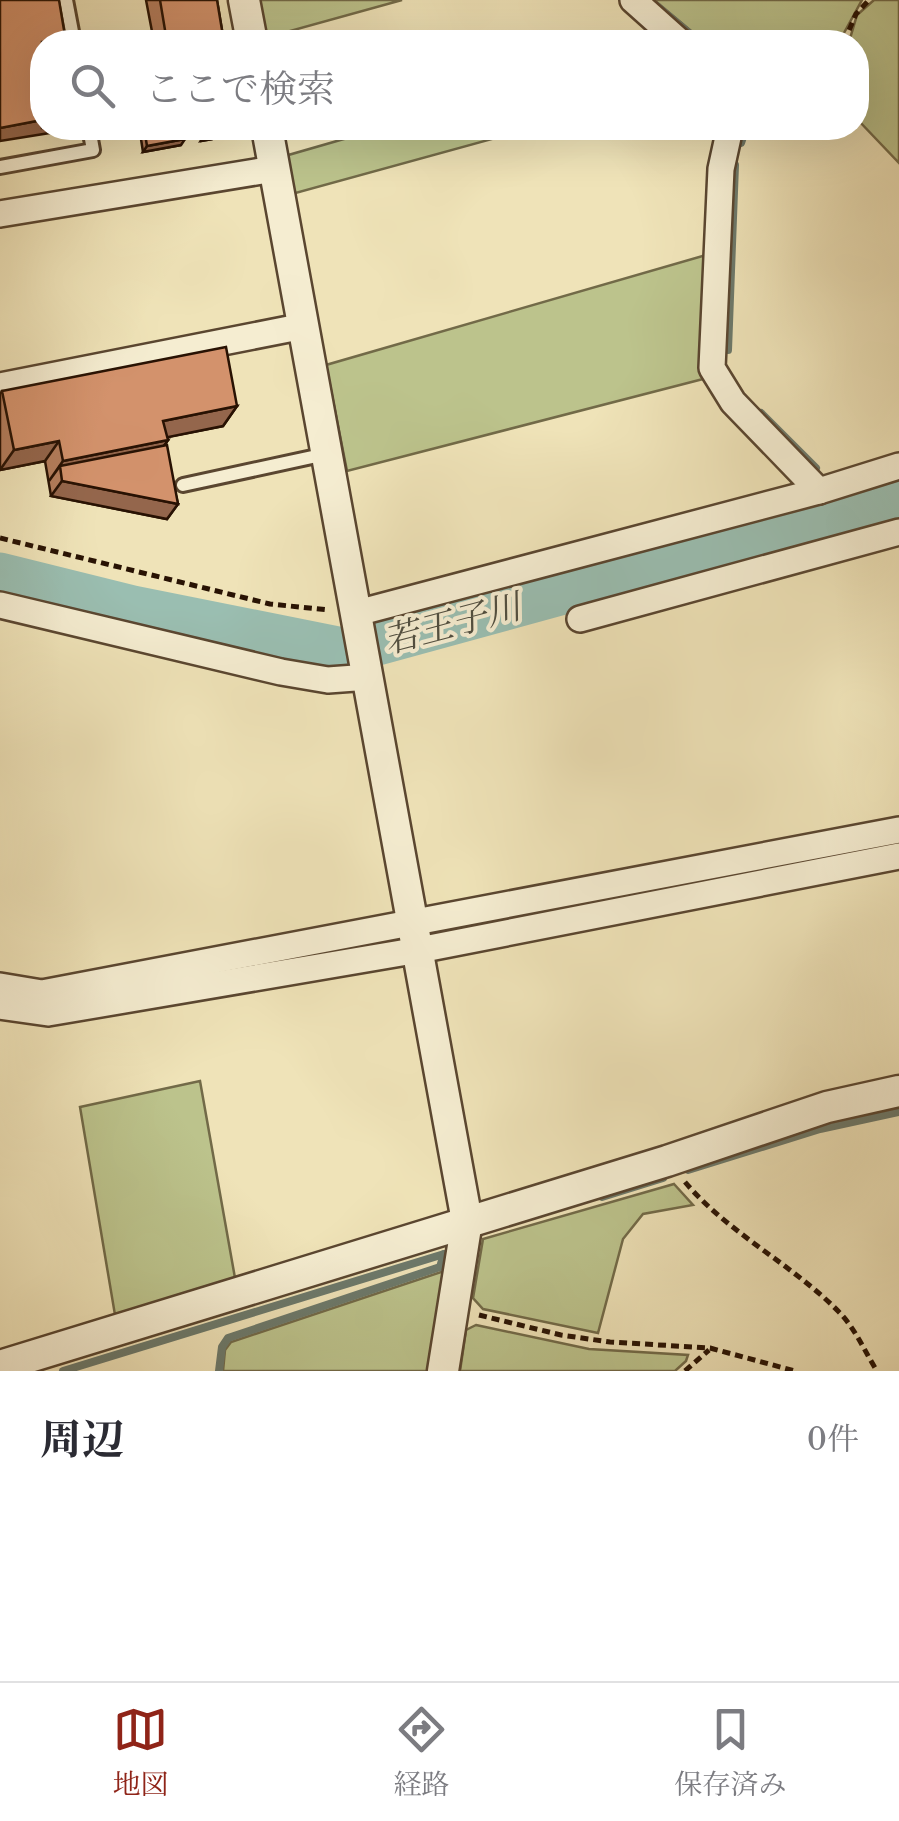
<!DOCTYPE html>
<html lang="ja">
<head>
<meta charset="utf-8">
<style>
  body { margin:0; font-family:"Libre Caslon Text","Noto Serif JP",serif; background:#f2f2f3; color:#2b2b33 }
  .list { margin:0; padding:0; list-style:none }
  h2 { display:flex; justify-content:space-between; align-items:center; height:130px; margin:0; padding:0 40px; font-size:42px }
  h2 small { font-size:32px; font-weight:400; color:#7c7c81 }
  .icon { flex:none; width:55px; height:55px; fill:none; stroke:currentColor; stroke-width:2; stroke-linecap:round; stroke-linejoin:round }
  .map { position:relative; flex:none; width:899px; height:1371px; overflow:hidden }
  .search { position:absolute; background:#fff; box-shadow:0 10px 40px #0002; left:30px; right:30px; top:30px; height:110px; display:flex; align-items:center; gap:25px; box-sizing:border-box; padding:0 35px; border-radius:40px; color:#7c7c81; font-size:38px }
  .sheet { height:310px; background:#fff }
  nav { display:flex; justify-content:space-around; align-items:center; box-sizing:border-box; height:140px; border-top:2px solid #e1e1e2; background:#fff; font-size:28px; color:#7c7c81 }
  nav a { display:grid; justify-items:center; gap:5px }
  nav .on { color:#8f2418 }
  .map>svg:first-child { display:block }
  .green { fill:#bcc38c; stroke:#726a48; stroke-width:2.5 }
  .lines { fill:none; stroke-linecap:round; stroke-linejoin:round }
  .stream { stroke:#6c796b; stroke-width:8 }
  .river { stroke:#9abeb1; stroke-width:45 }
  .service-casing { stroke:#5a4630; stroke-width:18 }
  .minor-casing { stroke:#5a4630; stroke-width:30 }
  .tertiary-casing { stroke:#5a4630; stroke-width:35 }
  .path { stroke:#281203; stroke-width:5; stroke-dasharray:8 5; stroke-linecap:butt }
  .service { stroke:#f5edd1; stroke-width:12 }
  .minor { stroke:#f5edd1; stroke-width:25 }
  .tertiary { stroke:#f5edd1; stroke-width:30 }
  .wall { fill:#b57e5d; stroke:#281203; stroke-width:2.5 }
  .shaded-wall { fill:#94664c; stroke:#281203; stroke-width:2.5 }
  .building { fill:#d3926c; stroke:#281203; stroke-width:2.5 }
  .labels { text-anchor:middle; dominant-baseline:central; stroke-width:8; stroke-linejoin:round; paint-order:stroke }
  .water-label { font-size:35px; font-style:italic; fill:#504e40; stroke:#f5edd1 }
</style>
</head>
<body>
<div class="map">
<svg width="899" height="1371" viewBox="0 0 899 1371">
  <rect width="100%" height="100%" fill="#efe3b8"/>
  <filter id="stains"><feTurbulence type="fractalNoise" baseFrequency=".002" numOctaves="4"/><feColorMatrix values="0 0 0 0 .2 0 0 0 0 .09 0 0 0 0 .02 0 0 0 .5 -.17"/></filter>
  <radialGradient id="worn" r=".72"><stop offset=".6" stop-color="#630" stop-opacity="0"/><stop offset="1" stop-color="#630" stop-opacity=".3"/></radialGradient>
  <g class="green">
    <polygon points="259,0 402,0 265,38"/>
    <polygon points="654,0 862,0 839,42 704,42"/>
    <polygon points="874,0 899,0 899,163 858,120 857,114 856,42 849,42 857,15"/>
    <polygon points="382,128 532,128 292,194 285,156"/>
    <polygon points="706,255 707,378 347,471 326,365"/>
    <polygon points="200,1081 235,1278 115,1315 80,1107"/>
    <polygon points="674,1184 693,1205 643,1214 623,1239 598,1333 483,1309 473,1298 483,1239"/>
    <polygon points="447,1270 429,1371 223,1371 225,1350 231,1342"/>
    <polygon points="476,1325 589,1349 688,1355 686,1361 675,1371 460,1371 466,1330"/>
  </g>
  <g class="lines">
    <g class="stream">
      <polyline points="657,6 700,42"/>
      <polyline points="741,143 746,128"/>
      <polyline points="728,350 735,165"/>
      <polyline points="761,413 816,468"/>
      <polyline points="828,506 833,519"/>
      <polyline points="314,955 403,938"/>
      <polyline points="688,1170 820,1129 899,1112"/>
      <polyline points="602,1197 663,1178"/>
      <polyline points="63,1371 444,1254"/>
      <polyline points="219,1371 222,1347 228,1338 440,1267 444,1254"/>
    </g>
    <polyline class="river" points="0,575 133,608 348,651 899,500"/>
    <g class="service-casing">
      <g id="service">
        <polyline points="66,0 74,42"/>
        <polyline points="0,167 93,150 89,128"/>
        <polyline points="183,485 326,454"/>
      </g>
    </g>
    <g class="minor-casing">
      <g id="minor">
        <polyline points="633,0 680,42"/>
        <polyline points="730,128 721,169 712,368 733,402 819,491"/>
        <polyline points="0,214 274,169"/>
        <polyline points="0,386 304,326"/>
        <polyline points="0,605 281,672 328,680 369,677"/>
        <polyline points="357,613 819,491 899,466"/>
        <polyline points="580,619 899,532"/>
        <polyline points="0,986 42,993 899,830"/>
        <polyline points="0,1006 48,1013 419,950 899,856"/>
      </g>
    </g>
    <g class="tertiary-casing">
      <g id="tertiary">
        <polyline points="244,0 252,42"/>
        <polyline points="267,128 467,1221 443,1371"/>
        <polyline points="0,1366 667,1161 827,1107 899,1091"/>
      </g>
    </g>
    <g class="path">
      <polyline points="844,42 856,14 869,0"/>
      <polyline points="0,538 270,604 329,610"/>
      <path d="M685 1182C728 1233 792 1264 839 1312 855 1328 865 1352 877 1371"/>
      <polyline points="479,1315 561,1335 610,1342 710,1348 795,1371"/>
      <polyline points="685,1371 709,1350"/>
    </g>
    <use href="#service" class="service"/>
    <use href="#minor" class="minor"/>
    <use href="#tertiary" class="tertiary"/>
  </g>
  <g class="wall">
    <polygon points="146,0 217,0 224,42 154,42"/>
    <polygon points="200,128 215,128 216,134 212,139 201,141 199,129"/>
    <polygon points="764,128 793,128 789,133 766,137"/>
    <polygon points="145,134 181,145 143,152 141,139"/>
    <polygon points="2,391 237,406 223,426 167,437 168,440 164,446 178,504 167,519 51,496 45,461 0,470 0,394"/>
  </g>
  <g class="shaded-wall">
    <polygon points="42,120 42,128 69,128 68,130 0,141 0,128"/>
    <polygon points="772,128 793,128 789,133 766,137"/>
    <polygon points="216,134 212,139 201,141 205,136"/>
    <polygon points="185,139 181,145 143,152 147,146"/>
    <polygon points="237,406 223,426 149,441 163,421"/>
    <polygon points="168,440 153,461 60,466 49,481 63,461"/>
    <polygon points="59,441 45,461 0,470 14,450"/>
    <polygon points="62,481 178,504 167,519 51,496"/>
  </g>
  <g class="building">
    <polygon points="0,0 59,0 66,42 42,42 42,120 0,128"/>
    <polygon points="160,0 217,0 224,42 167,42"/>
    <polygon points="183,128 185,139 147,146 145,134"/>
    <polygon points="203,128 215,128 216,134 205,136"/>
    <polygon points="226,347 237,406 163,421 168,440 63,461 59,441 14,450 2,391"/>
    <polygon points="167,445 178,504 62,481 60,466"/>
  </g>
  <g class="labels">
    <g class="water-label">
      <text transform="translate(452 623) rotate(-15)">若王子川</text>
    </g>
  </g>
  <rect width="100%" height="100%" filter="url(#stains)"/>
  <rect width="100%" height="100%" fill="url(#worn)"/>
</svg>
<div class="search"><svg class="icon" aria-label="search" viewBox="0 0 24 24"><circle cx="10" cy="10" r="6"/><path d="M15 15l6 6"/></svg>ここで検索</div>
</div>
<section class="sheet">
<h2>周辺<small>0件</small></h2>
<ul class="list">
</ul>
</section>
<nav>
<a class="on"><svg class="icon" aria-label="map" viewBox="0 0 24 24"><path d="M3 6l6-2 6 2 6-2v14l-6 2-6-2-6 2zM9 4v14M15 6v14"/></svg>地図</a>
<a><svg class="icon" aria-label="directions" viewBox="0 0 24 24"><path d="M12 3l9 9-9 9-9-9zM9 14v-3h6M13 9l2 2-2 2"/></svg>経路</a>
<a><svg class="icon" aria-label="saved" viewBox="0 0 24 24"><path d="M7 4h10v16l-5-4-5 4z"/></svg>保存済み</a>
</nav>
</body>
</html>
